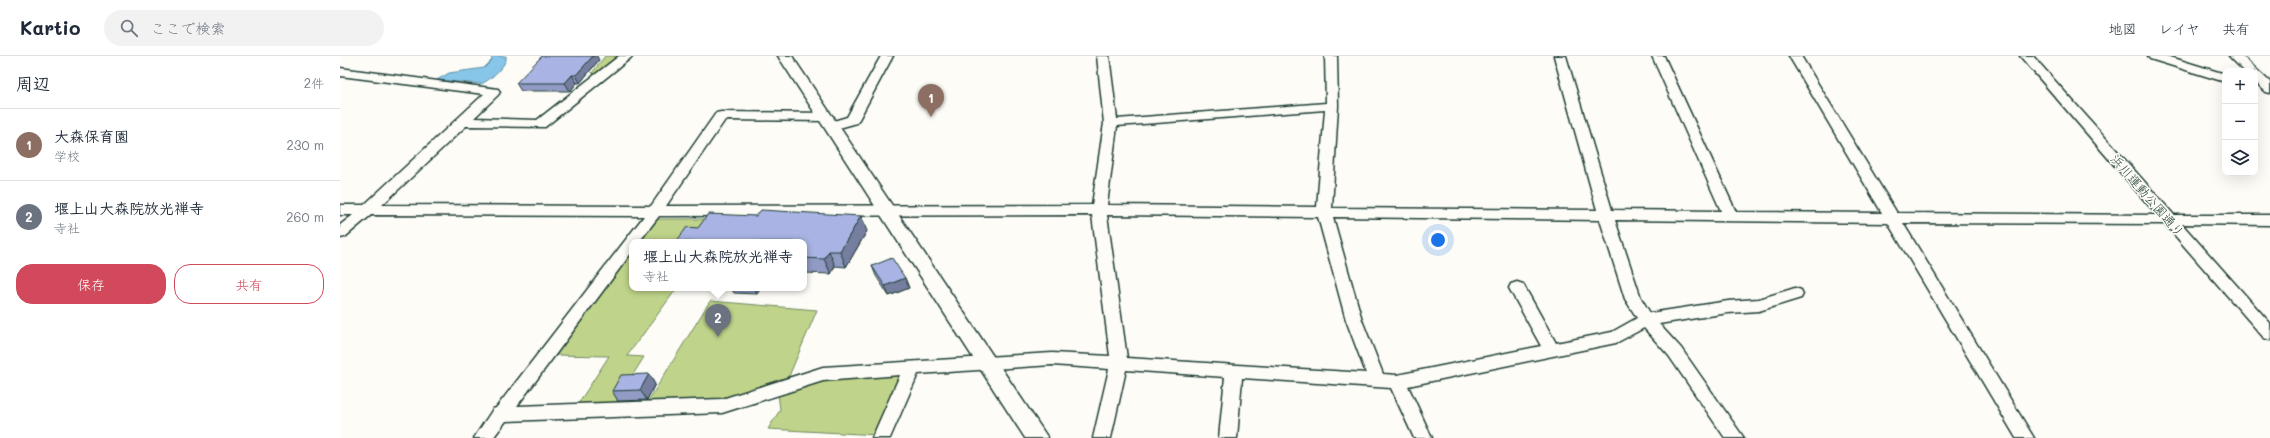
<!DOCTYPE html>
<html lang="ja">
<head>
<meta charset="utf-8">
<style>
  body { margin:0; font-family:Mali,"Klee One",sans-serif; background:#f2f2f3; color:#1f2937 }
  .controls { position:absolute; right:12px; top:12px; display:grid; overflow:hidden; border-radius:8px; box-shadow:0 4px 16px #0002 }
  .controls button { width:36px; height:36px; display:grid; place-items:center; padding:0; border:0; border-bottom:1px solid #e0e1e3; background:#fff; color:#1f2937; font:20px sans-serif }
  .you { position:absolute; left:1098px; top:184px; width:14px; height:14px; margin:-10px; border:3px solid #fff; border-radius:50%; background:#1a73e8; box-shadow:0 0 0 6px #1a73e833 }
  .badge { display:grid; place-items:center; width:26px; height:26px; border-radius:50%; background:#d1495b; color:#fff; font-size:13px; font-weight:700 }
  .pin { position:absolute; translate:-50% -33px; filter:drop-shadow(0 1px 2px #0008) }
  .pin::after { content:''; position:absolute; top:21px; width:14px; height:12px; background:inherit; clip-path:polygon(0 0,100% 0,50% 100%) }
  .popup { position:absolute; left:289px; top:183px; width:178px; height:52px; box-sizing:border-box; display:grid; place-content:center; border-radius:8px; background:#fff; filter:drop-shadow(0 1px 3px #0005); font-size:13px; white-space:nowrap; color:#747a83 }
  .popup b { font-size:15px; color:#1f2937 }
  .popup::after { content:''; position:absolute; left:50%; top:100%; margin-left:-8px; border:8px solid transparent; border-top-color:#fff }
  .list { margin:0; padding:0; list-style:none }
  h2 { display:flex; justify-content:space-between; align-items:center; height:52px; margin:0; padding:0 16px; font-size:17px }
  h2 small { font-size:13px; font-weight:400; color:#747a83 }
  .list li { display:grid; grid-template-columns:26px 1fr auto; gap:12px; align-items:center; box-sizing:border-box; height:72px; padding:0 16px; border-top:1px solid #e0e1e3 }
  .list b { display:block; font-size:15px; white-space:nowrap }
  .list p { margin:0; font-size:13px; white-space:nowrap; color:#747a83 }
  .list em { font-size:13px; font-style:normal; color:#747a83 }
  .actions { display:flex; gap:8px; padding:12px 16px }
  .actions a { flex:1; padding:9px 0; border:1px solid #d1495b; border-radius:16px; text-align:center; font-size:14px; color:#d1495b }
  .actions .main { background:#d1495b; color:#fff }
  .icon { flex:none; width:22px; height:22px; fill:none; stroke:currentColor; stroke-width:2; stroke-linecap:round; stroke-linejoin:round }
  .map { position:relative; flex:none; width:1930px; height:382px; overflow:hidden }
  header { display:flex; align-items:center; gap:24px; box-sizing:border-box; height:56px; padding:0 20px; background:#fff; border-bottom:1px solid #e0e1e3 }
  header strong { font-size:19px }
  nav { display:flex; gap:22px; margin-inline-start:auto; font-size:14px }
  .search { width:280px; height:36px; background:#f2f2f3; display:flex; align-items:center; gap:10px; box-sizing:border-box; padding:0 14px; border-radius:22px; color:#747a83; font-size:15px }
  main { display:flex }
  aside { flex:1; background:#fff }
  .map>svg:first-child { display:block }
  .green { fill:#bfd48a; stroke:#6f885f }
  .water { fill:#88c6e9; stroke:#5e8fa1 }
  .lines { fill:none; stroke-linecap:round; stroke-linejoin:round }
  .minor-casing { stroke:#1f3d34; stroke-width:3 }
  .tertiary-casing { stroke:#1f3d34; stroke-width:3 }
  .minor { fill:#fdfcf7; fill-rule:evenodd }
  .tertiary { fill:#fdfcf7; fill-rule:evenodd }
  .wall { fill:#919bc4; stroke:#1f3d34 }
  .shaded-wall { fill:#767ea0; stroke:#1f3d34 }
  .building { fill:#a9b4e4; stroke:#1f3d34 }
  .labels { text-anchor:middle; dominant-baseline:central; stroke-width:3; stroke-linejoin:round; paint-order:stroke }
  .street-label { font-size:13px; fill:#1f3d34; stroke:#fdfcf7 }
</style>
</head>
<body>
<header>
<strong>Kartio</strong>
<div class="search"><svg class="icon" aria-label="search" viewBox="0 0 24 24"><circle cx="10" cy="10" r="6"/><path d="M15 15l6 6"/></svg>ここで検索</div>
<nav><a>地図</a><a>レイヤ</a><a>共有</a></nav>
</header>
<main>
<aside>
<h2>周辺<small>2件</small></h2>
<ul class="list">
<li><span class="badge" style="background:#8d6e63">1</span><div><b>大森保育園</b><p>学校</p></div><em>230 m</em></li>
<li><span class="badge" style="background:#6b7280">2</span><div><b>堰上山大森院放光禅寺</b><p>寺社</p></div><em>260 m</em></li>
</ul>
<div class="actions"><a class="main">保存</a><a>共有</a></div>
</aside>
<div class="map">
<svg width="1930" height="382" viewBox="0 0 1930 382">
  <rect width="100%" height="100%" fill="#fdfcf7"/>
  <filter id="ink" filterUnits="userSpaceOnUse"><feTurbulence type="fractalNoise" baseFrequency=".025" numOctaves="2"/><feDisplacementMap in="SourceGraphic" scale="8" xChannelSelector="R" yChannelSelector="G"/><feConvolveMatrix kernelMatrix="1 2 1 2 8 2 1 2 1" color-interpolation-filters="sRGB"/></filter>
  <g filter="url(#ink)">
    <g class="green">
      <polygon points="265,0 282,0 258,19 252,17"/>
      <polygon points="320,163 431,163 355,186 300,186 316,164"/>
      <polygon points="292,196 292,232 337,232 287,300 304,301 275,347 238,348 269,300 213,299"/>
      <polygon points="370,245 477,254 449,320 407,337 384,343 307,347"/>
      <polygon points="562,319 538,379 428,373 440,354 438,337 482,322"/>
    </g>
    <path class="water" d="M151 0H166V4C163 12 149 25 141 28L97 24 109 17 144 12 152 4Z"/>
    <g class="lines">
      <g class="minor-casing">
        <g id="minor">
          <path d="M279 0H293L205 71 126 70 42 149 311 150 376 57 381 56 487 57 494 61 487 65 385 64 326 150 752 149 764 67 757 0H769L777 63 986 47 985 0H997L998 50 992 152 1257 154 1214 0H1226L1272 154 1381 155 1312 0H1324L1396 156 1542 157 1449 0H1461L1557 157 1817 159 1680 0H1693L1834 159H1930V169L1842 168 1930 267V284L1924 282 1825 168 1563 167 1694 382H1676L1548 167 1275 164 1301 242 1310 257 1388 245 1419 243 1455 232 1461 234 1463 238 1461 242 1419 255 1388 257 1319 268 1341 292 1404 382H1385L1329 300 1304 272 1276 287 1068 330 1092 382H1074L1051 332 902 322 897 382H879L885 321 786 314 771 382H753L769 313 712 309 578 318 550 382H532L560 319 483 325 382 357 166 365 153 382H134L153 353 156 352 304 160 31 159 5 181 0 182V169L13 159H0V149H24L144 38 0 20V12L158 33 160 36 158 39 134 62 197 64ZM985 54 977 151 767 149 777 70ZM752 159 770 300 712 297 483 311 382 343 177 350 292 196V186H299L319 160ZM767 159 978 161 1006 264 1026 317 787 302ZM993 161 1260 164 1285 243 1297 262 1272 276 1216 287 1183 228 1177 226 1171 228 1169 232 1201 290 1057 319 1043 318 1022 264Z"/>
          <polygon points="541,0 553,0 517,67 492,74 487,73 485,70 487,67 507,61"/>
          <polygon points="1808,0 1827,0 1885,18 1885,26 1810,3"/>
          <polygon points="1889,0 1902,0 1930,26 1930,37 1926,36 1915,26 1915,15 1904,15"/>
        </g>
      </g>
      <g class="tertiary-casing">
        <polygon id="tertiary" points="438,0 452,0 708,382 685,382"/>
      </g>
      <use href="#minor" class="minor"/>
      <use href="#tertiary" class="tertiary"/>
    </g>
    <g class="wall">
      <polygon points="259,4 240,27 237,27 230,35 181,35 176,27"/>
      <polygon points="358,172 527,175 506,211 495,210 491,218 464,217 464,186"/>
      <polygon points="532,210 565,222 569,232 549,240 536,220"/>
      <polygon points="391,232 421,232 417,238 394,237"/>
      <polygon points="315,328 307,344 278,345 272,335"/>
    </g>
    <g class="shaded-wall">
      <polygon points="253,0 257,0 259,4 240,27 236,19"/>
      <polygon points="232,19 237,27 230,35 225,27"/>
      <polygon points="521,160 527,175 506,211 500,195"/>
      <polygon points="489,195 495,210 491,218 484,203"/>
      <polygon points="565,222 569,232 549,240 545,230"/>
      <polygon points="414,232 421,232 417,238"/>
      <polygon points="309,318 315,328 307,344 300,334"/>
    </g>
    <g class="building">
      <polygon points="202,0 253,0 236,19 232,19 225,27 176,27"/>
      <polygon points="421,154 521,160 500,195 489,195 484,203 464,202 464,186 336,186 347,171 358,172 368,158 416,160"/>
      <polygon points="552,202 565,222 545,230 532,210"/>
      <polygon points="309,318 300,334 272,335 281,319"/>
    </g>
  </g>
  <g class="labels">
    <g class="street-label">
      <text transform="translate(1808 139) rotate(49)">浜川運動公園通り</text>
    </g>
  </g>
</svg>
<div class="controls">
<button>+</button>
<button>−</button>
<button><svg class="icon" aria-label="layers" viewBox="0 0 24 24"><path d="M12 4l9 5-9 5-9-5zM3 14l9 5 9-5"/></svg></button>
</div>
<div class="you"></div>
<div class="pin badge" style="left:591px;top:61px;background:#8d6e63">1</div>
<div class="pin badge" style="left:378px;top:281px;background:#6b7280">2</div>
<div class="popup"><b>堰上山大森院放光禅寺</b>寺社</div>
</div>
</main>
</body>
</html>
